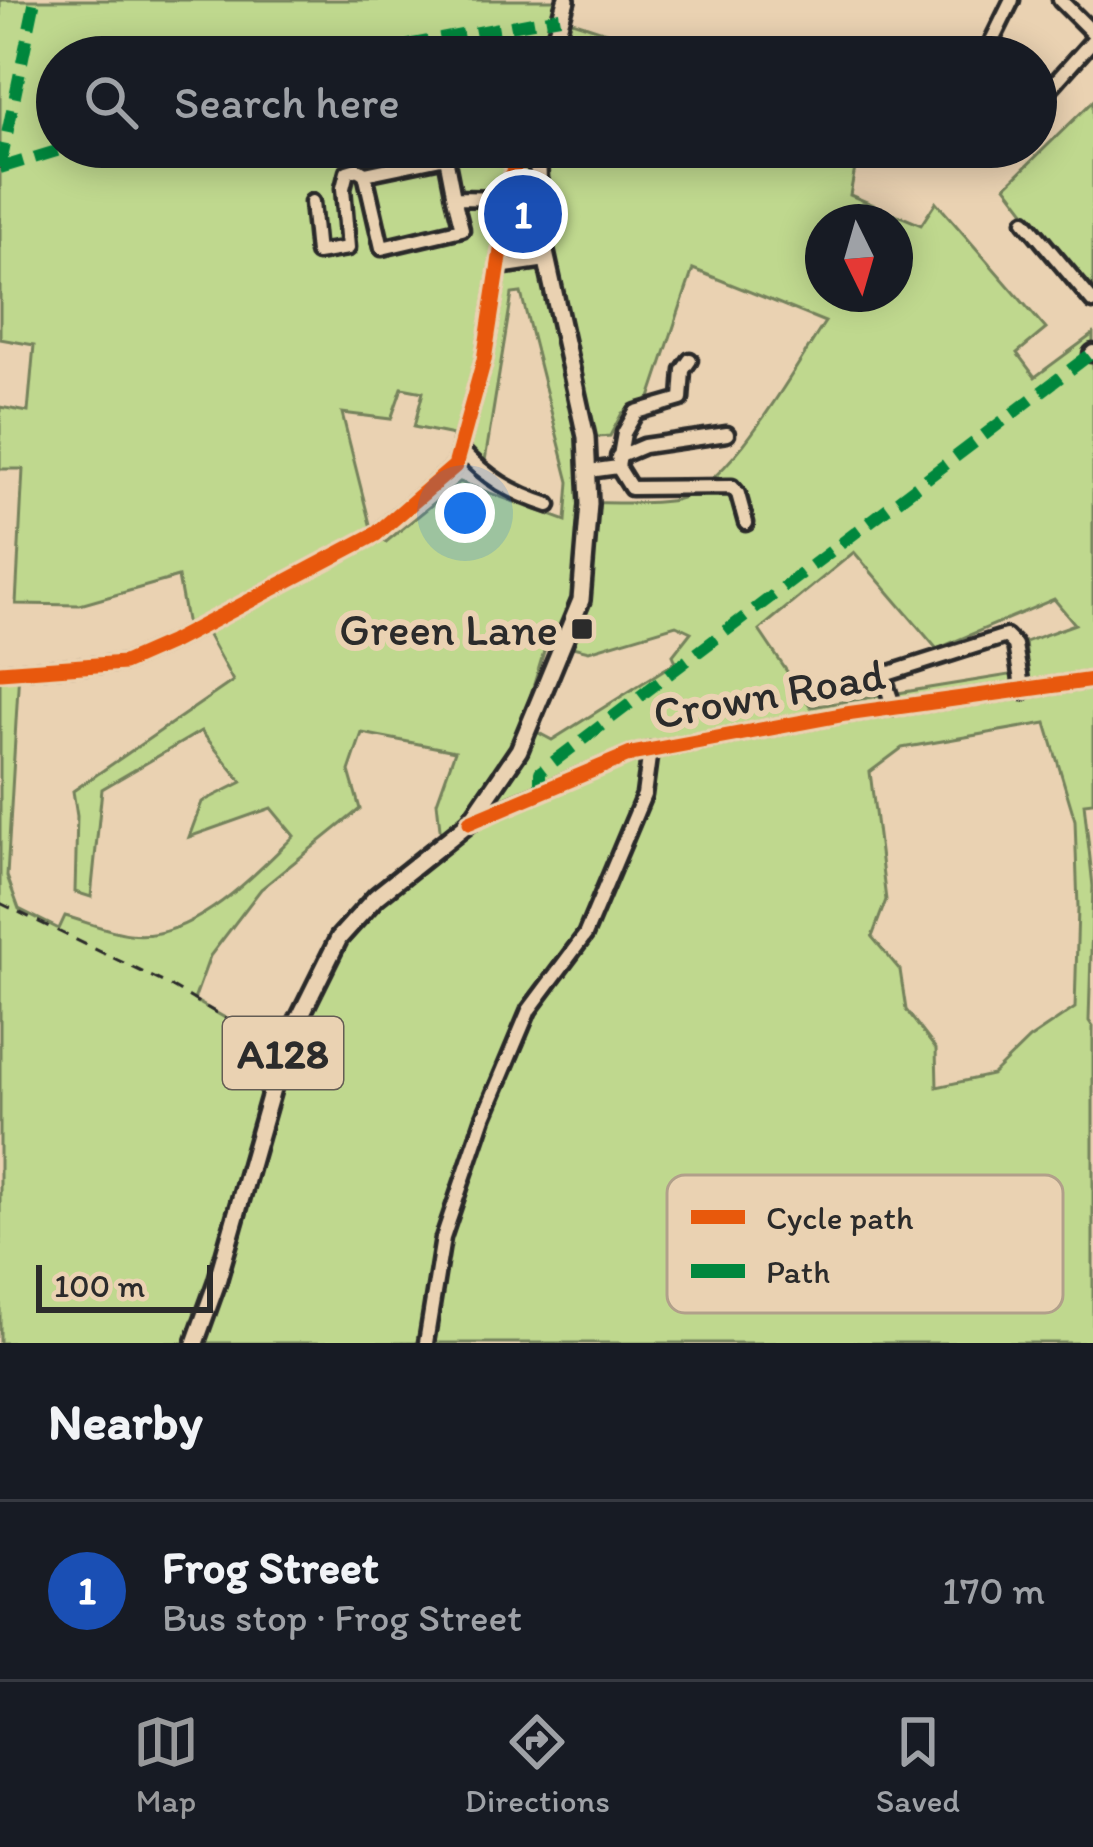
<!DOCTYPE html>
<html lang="en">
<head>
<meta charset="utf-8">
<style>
  body { margin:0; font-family:Itim,sans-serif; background:#242831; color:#f1f3f6 }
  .compass { position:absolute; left:805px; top:204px; width:108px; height:108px; border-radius:50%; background:#171b24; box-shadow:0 6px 30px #0003; rotate:175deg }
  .scale { position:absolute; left:36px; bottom:30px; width:177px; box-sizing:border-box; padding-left:12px; border:6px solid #2b2b2b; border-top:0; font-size:33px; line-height:42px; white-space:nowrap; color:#2b2b2b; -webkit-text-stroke:9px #ead2b2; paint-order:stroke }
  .you { position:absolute; left:465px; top:513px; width:42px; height:42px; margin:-30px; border:9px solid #fff; border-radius:50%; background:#1a73e8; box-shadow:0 0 0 18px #1a73e833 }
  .badge { display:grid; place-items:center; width:78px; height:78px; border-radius:50%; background:#98999b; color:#fff; font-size:39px; font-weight:700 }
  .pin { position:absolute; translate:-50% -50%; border:6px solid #fff; box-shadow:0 3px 12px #0006 }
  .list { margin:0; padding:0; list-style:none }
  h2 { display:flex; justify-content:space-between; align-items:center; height:156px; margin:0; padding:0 48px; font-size:51px }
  h2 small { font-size:39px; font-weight:400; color:#9ea1a6 }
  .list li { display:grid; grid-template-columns:78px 1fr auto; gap:36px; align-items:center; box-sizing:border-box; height:180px; padding:0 48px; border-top:3px solid #363941 }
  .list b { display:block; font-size:45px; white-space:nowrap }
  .list p { margin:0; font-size:39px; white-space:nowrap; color:#9ea1a6 }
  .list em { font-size:39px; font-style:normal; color:#9ea1a6 }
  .icon { flex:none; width:66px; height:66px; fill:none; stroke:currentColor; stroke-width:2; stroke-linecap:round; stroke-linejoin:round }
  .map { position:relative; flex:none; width:1093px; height:1343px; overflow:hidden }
  .search { position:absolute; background:#171b24; box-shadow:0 6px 30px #0003; left:36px; right:36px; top:36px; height:132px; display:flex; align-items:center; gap:30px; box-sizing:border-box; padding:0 42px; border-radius:66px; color:#9ea1a6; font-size:45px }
  .sheet { height:336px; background:#171b24 }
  nav { display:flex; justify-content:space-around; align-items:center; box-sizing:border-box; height:168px; border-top:3px solid #363941; background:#171b24; font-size:33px; color:#9ea1a6 }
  nav a { display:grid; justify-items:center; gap:6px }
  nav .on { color:#98999b }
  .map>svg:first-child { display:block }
  .green { fill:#bfd88e; stroke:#75825c; stroke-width:3; fill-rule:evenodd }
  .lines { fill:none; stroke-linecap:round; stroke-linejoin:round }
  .shore { stroke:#527276; stroke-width:3 }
  .minor-casing { stroke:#2b2b2b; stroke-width:21 }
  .major-casing { stroke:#2b2b2b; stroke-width:24 }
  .path { stroke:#2b2b2b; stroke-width:3; stroke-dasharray:12 9; stroke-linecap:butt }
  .minor { stroke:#ead2b2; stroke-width:12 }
  .major { stroke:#ead2b2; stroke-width:15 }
  .quiet { stroke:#00873e; stroke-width:12; stroke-dasharray:24 12; stroke-linecap:butt }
  .cycleway-casing { stroke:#ead2b2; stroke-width:22 }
  .cycleway { stroke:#e8590c; stroke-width:15 }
  .poi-dot { fill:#2b2b2b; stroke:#ead2b2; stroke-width:4.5 }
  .labels { text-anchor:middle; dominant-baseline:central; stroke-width:12; stroke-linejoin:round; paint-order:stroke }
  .shield { fill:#ead2b2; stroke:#645d54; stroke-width:3 }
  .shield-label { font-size:42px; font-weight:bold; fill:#2b2b2b }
  .poi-label { font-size:45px; fill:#2b2b2b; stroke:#ead2b2; text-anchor:end }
  .street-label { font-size:45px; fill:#2b2b2b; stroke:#ead2b2 }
  .key { fill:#ead2b2; stroke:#b1a08a; stroke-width:3 }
  .key-label { font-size:33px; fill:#2b2b2b }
</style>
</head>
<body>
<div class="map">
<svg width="1093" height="1343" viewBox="0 0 1093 1343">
  <rect width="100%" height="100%" fill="#ead2b2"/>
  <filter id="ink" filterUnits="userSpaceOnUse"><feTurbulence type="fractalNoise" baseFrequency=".00833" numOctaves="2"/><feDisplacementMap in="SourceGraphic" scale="24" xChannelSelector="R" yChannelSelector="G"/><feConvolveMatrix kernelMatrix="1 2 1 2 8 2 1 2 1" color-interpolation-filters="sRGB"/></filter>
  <g filter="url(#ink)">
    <g class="green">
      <path d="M0 0H566L560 17 682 57H57V147H859L850 195 921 225 936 202 1046 329 1017 353 1035 377 1093 334V802L1084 803 1093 886 1089 1021 1093 1027V1343H0V672L19 670 7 876 19 909 59 929 65 916C86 922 108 931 129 934 191 943 253 876 294 836L271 808 189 837 202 802 242 782 201 731 102 789 91 897 75 892 77 816 73 791 233 681 200 621 187 626 178 577 80 605 16 604 23 469H0V407L28 412 34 345 0 339ZM823 222H895V294H823ZM693 269 825 322C794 368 729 490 675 500 648 505 616 502 589 503L586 438 610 436 622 413 650 398ZM521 293 569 482 566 521 460 482 386 542 371 528 342 413 391 419 402 388 423 392 414 427 453 435 452 442 483 473 512 294ZM854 552 937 649 1054 599 1075 624 1025 642 1028 672 811 707 759 630ZM676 625 691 632 673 655 676 662 552 740 522 724 547 641 589 651ZM1046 723 1075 820 1078 908 1075 1008 1029 1039 992 1075 937 1087 936 1049 906 1010 900 970 872 937 886 900 870 772 902 748ZM362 733 455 751 437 802 442 846 339 938 304 1009 293 1057 194 1000 210 956 261 889 360 809 349 771Z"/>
      <polygon points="1093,101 1093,300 1006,186"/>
    </g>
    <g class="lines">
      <polygon class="shore" points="828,1195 876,1201 880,1208 874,1214 834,1211 822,1203"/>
      <g class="minor-casing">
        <g id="minor">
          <polyline points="1060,0 1093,33"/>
          <polyline points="984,57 1012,0"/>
          <polyline points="1036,104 1093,40"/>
          <polyline points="454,198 446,157 365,174 382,248 462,229 454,198 508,199"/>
          <polyline points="312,202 317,253 348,248 343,188 347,172 357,169 365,174"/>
          <polyline points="1025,221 1093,302"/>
          <polyline points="499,267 546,260"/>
          <polyline points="1091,354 1093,352"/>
          <path d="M460 449C487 478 512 493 549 505"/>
          <polyline points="618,457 644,446 727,434"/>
          <polyline points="618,467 631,488 732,487 738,494 746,523"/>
          <polyline points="589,471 618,467 624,433 636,412 681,399 683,370 690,360"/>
          <polyline points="0,672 124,663 172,642 376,534 455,466 484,360 516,154 528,147"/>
          <polyline points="894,708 885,681 887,674 1006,636 1015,645 1023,692"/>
          <polyline points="471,821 631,754 846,714 1093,680"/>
          <polyline points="426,1343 443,1238 484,1117 529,1010 585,935 644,795 650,750"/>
        </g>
      </g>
      <g class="major-casing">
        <g id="major">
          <polyline points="550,57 566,0"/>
          <polyline points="195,1343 217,1282 283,1051 339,938 376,897 470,822 519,750 581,600 589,504 586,437 541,234 537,147"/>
        </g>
      </g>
      <g class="path">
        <polyline points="0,169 0,168"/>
        <polyline points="0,903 167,984 269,1044"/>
      </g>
      <use href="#minor" class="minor"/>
      <use href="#major" class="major"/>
      <g class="quiet">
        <polyline points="370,57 413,44 560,17"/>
        <polyline points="0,168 35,0"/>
        <polyline points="0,168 70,147"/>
        <polyline points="540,791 540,772 1091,354"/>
      </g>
      <g class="cycleway-casing">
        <g id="cycleway">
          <polyline points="0,672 124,663 172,642 376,534 455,466 484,360 516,154 528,147"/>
          <polyline points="470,822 631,754 846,714 1093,680"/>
        </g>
      </g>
      <use href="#cycleway" class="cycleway"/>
    </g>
  </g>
  <rect class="poi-dot" x="570" y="617" width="24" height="24" rx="6"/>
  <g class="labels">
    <rect class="shield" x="223" y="1017" width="120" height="72" rx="9"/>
    <g class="shield-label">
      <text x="283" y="1053">A128</text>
    </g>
    <g class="poi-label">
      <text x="558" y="629">Green Lane</text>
    </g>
    <g class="street-label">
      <text transform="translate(769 693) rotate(-10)">Crown Road</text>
    </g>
  </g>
  <rect x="667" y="1175" width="396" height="138" rx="18" class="key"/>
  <rect x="691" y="1210" width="54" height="14" fill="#e8590c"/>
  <rect x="691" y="1264" width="54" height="14" fill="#00873e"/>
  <g class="key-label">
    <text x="766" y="1229">Cycle path</text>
    <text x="766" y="1283">Path</text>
  </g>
</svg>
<svg class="compass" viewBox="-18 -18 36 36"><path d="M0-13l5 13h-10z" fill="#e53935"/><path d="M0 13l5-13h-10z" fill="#9ea1a6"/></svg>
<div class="scale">100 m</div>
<div class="you"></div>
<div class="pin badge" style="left:523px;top:214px;background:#1a4fb4">1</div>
<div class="search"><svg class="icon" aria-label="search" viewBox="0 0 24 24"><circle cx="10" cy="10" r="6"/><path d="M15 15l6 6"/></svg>Search here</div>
</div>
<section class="sheet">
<h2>Nearby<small></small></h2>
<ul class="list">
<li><span class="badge" style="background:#1a4fb4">1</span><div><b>Frog Street</b><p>Bus stop · Frog Street</p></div><em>170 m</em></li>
</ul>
</section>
<nav>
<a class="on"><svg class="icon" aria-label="map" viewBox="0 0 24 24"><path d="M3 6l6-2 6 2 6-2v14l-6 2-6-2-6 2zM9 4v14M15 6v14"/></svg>Map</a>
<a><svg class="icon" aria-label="directions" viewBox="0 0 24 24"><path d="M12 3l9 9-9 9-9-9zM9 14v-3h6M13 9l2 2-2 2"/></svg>Directions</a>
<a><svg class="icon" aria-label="saved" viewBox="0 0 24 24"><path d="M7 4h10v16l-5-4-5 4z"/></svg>Saved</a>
</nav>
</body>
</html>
